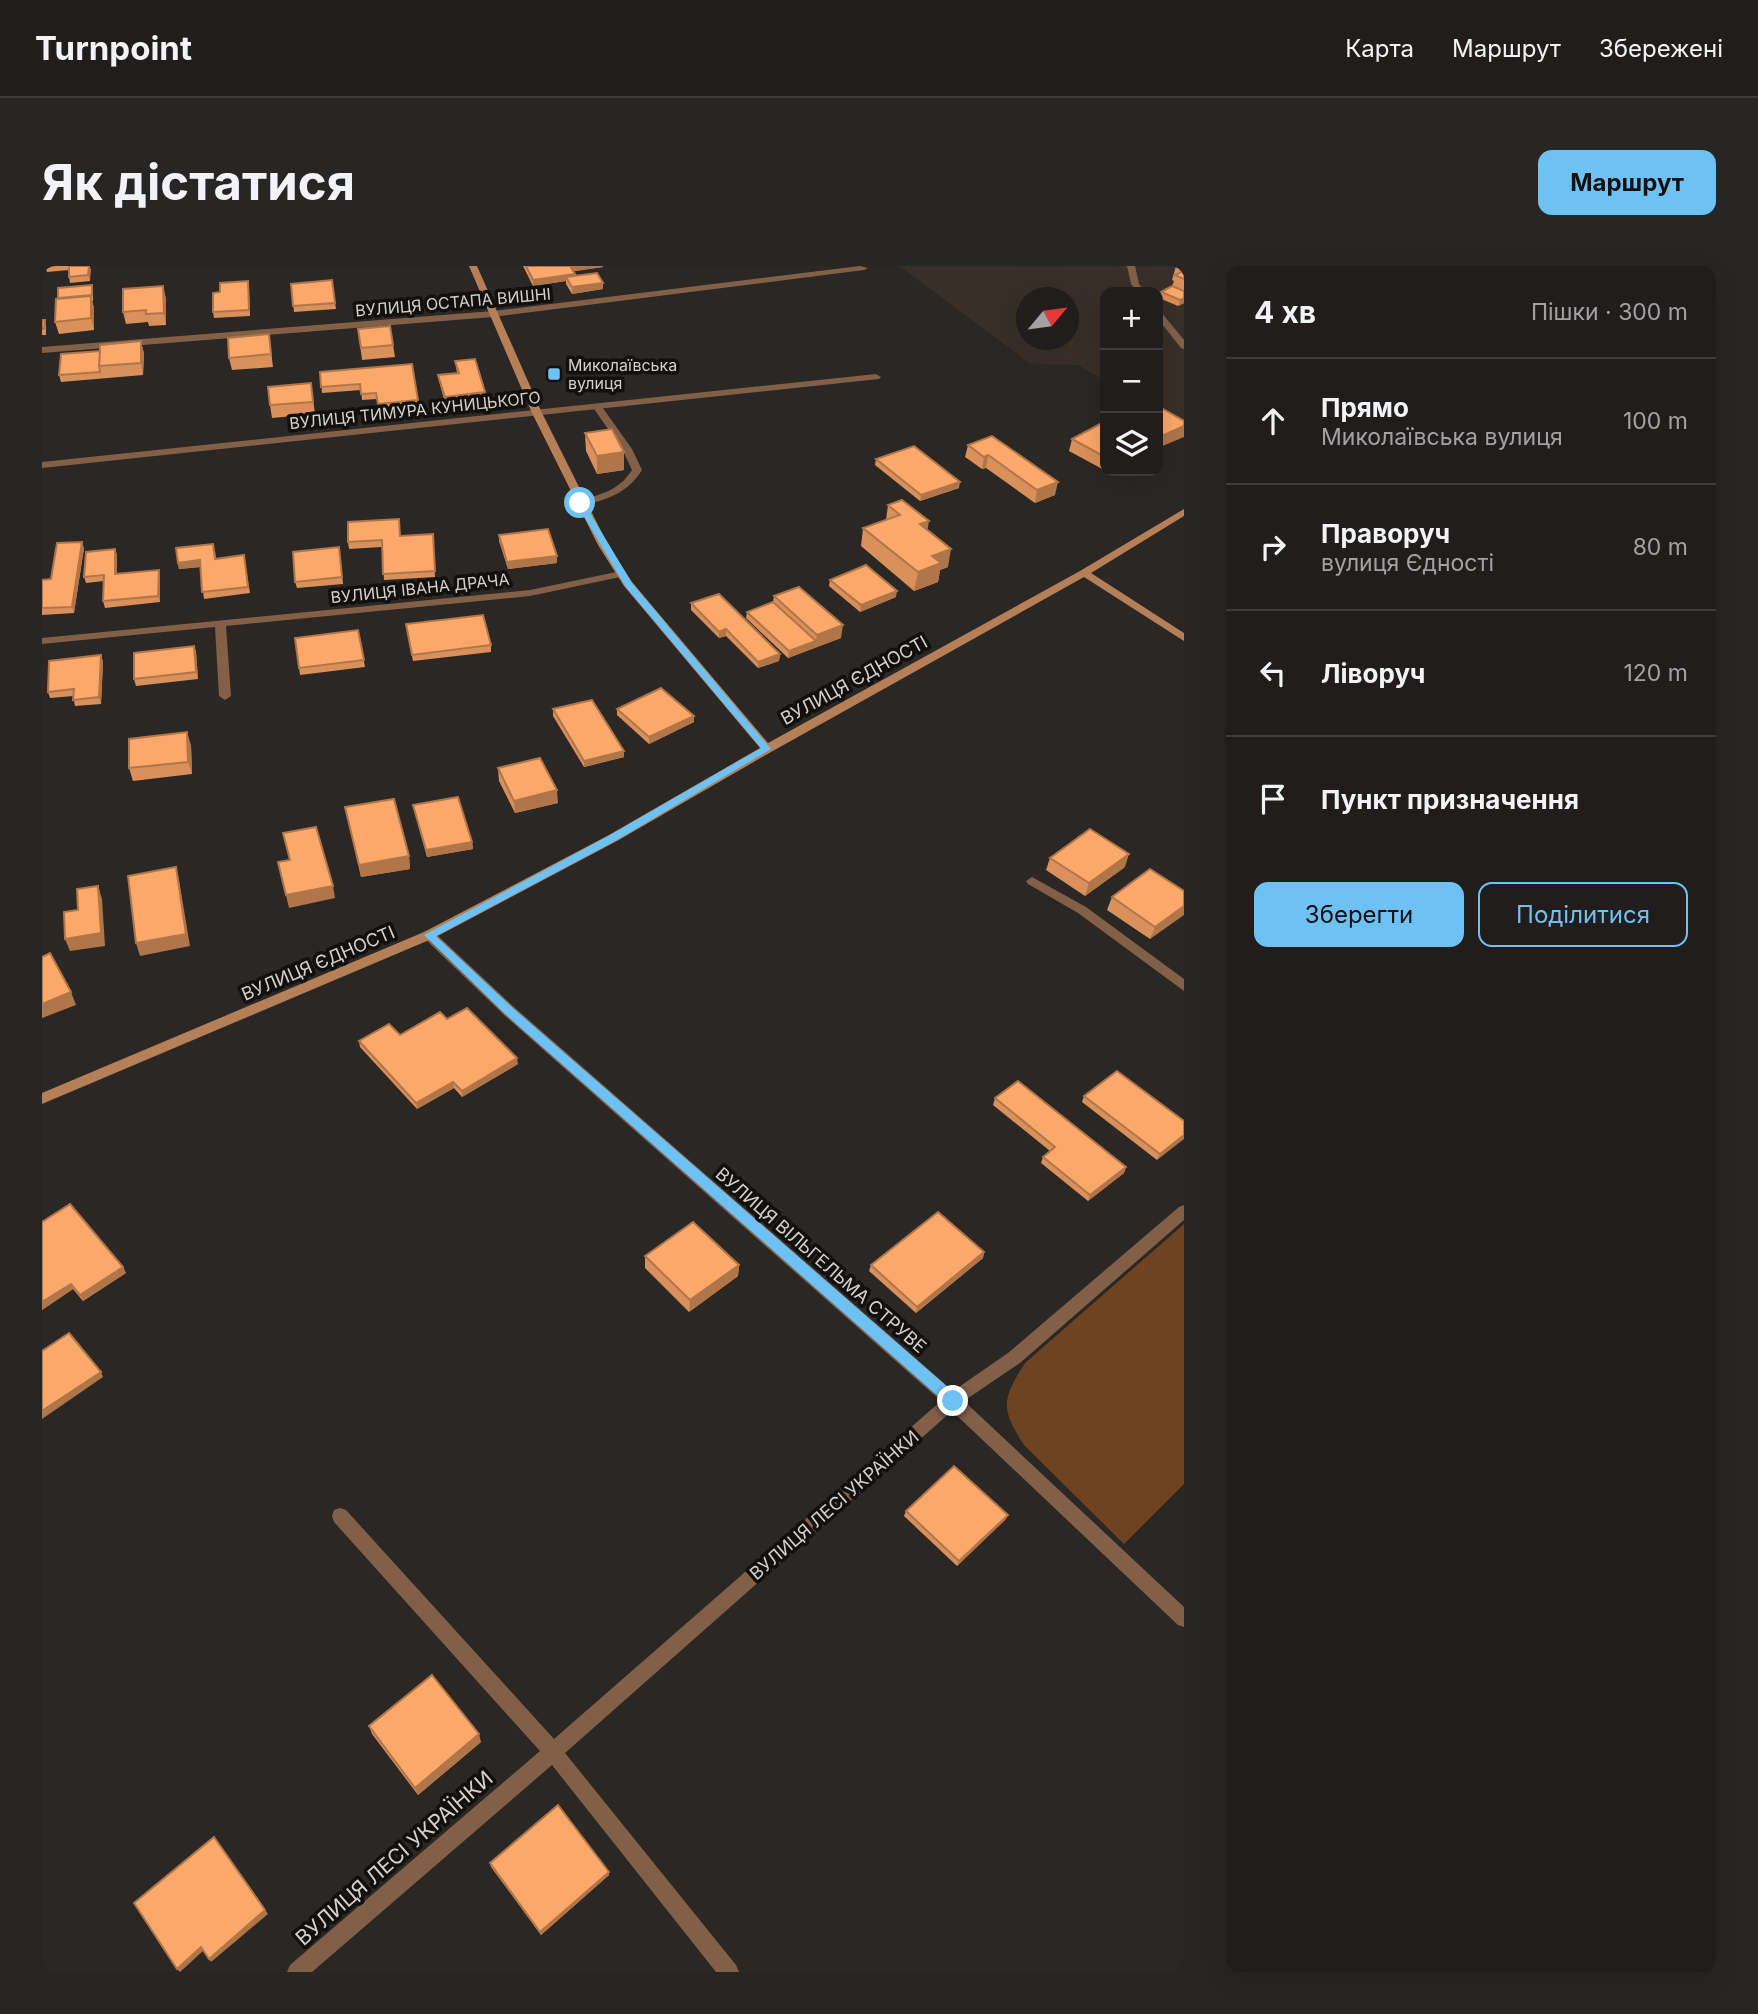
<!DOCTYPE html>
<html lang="uk">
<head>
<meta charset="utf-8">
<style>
  body { margin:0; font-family:Inter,sans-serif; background:#282625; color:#f1f3f6 }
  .controls { position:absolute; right:21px; top:21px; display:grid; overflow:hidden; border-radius:14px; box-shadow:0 7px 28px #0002 }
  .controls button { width:63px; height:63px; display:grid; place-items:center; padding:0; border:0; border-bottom:2px solid #3d3b3b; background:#201d1c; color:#f1f3f6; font:35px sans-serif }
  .compass { position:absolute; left:974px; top:21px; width:63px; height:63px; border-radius:50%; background:#201d1c; box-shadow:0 7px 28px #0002; rotate:61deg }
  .stop { position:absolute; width:21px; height:21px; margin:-16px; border:5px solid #6ec2f3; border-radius:50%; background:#fff }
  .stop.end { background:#6ec2f3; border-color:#fff; box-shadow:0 2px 7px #0008 }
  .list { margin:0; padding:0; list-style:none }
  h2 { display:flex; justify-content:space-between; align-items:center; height:91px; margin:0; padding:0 28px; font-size:30px }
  h2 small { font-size:23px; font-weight:400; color:#a2a2a3 }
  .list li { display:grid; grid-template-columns:46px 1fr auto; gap:21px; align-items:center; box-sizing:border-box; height:126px; padding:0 28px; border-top:2px solid #3d3b3b }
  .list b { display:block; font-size:26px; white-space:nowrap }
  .list p { margin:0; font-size:23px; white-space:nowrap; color:#a2a2a3 }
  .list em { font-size:23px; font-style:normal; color:#a2a2a3 }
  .actions { display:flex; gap:14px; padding:21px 28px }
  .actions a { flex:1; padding:16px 0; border:2px solid #6ec2f3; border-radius:14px; text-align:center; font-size:24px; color:#6ec2f3 }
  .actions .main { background:#6ec2f3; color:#111 }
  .icon { flex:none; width:38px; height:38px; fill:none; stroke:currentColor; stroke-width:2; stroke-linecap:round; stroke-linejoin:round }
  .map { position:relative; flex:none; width:1142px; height:1706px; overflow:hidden; border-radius:14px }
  header { display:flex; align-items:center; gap:42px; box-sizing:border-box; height:98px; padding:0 35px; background:#201d1c; border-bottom:2px solid #3d3b3b }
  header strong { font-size:33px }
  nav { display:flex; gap:38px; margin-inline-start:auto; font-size:24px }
  .intro { display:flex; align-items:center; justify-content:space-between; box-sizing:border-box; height:168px; padding:0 42px }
  h1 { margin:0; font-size:49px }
  .button { padding:18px 32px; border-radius:14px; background:#6ec2f3; color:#111; font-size:24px; font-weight:700 }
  main { display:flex; gap:42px; padding:0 42px }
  aside { flex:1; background:#201d1c; border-radius:14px; box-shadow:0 7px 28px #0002 }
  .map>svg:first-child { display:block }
  .built { fill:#382f29; fill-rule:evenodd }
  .green { fill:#704320 }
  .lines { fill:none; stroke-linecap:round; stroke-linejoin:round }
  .lane { fill:#826048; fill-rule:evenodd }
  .street { fill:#826048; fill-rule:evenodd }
  .secondary { fill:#b57f58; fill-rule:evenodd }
  .wall { fill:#d9905b }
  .shaded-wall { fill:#b0764a }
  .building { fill:#fca86a; stroke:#b0764a; stroke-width:2 }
  .route { fill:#6ec2f3 }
  .poi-dot { fill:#6ec2f3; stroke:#12100f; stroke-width:2.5 }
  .labels { text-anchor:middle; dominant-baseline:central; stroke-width:7; stroke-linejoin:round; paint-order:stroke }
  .far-street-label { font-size:16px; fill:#d3d1d0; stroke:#12100f }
  .far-poi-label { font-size:16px; fill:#d3d1d0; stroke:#12100f; text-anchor:start }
  .street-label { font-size:18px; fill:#d3d1d0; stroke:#12100f }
  .near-street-label { font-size:21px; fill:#d3d1d0; stroke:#12100f }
</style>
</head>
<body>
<header>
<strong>Turnpoint</strong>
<nav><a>Карта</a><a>Маршрут</a><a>Збережені</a></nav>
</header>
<div class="intro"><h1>Як дістатися</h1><a class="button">Маршрут</a></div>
<main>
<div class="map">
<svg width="1142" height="1706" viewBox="0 0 1142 1706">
  <rect width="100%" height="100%" fill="#2a2725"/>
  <path class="built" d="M857 0H1142V163L1116 148V26H1063V115L1036 99 989 98ZM984 32H1026V74H984Z"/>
  <path class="green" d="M1142 958V1218L1082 1278 982 1179C958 1142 960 1133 983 1097Z"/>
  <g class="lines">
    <g class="lane">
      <polygon points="1085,0 1093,0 1097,18 1103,26 1095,26 1089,18"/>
      <polygon points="1116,45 1119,46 1142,74 1142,83 1139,82 1116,53"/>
      <path d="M552 138H558L590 183 600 204C585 228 564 234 538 240L535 239V235C557 229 577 225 590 204L580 183 550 140Z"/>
      <polygon points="990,611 1044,641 1142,713 1142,725 1036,647 986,618 984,615"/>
    </g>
    <g class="street">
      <polygon points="818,0 826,2 822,4 451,51 0,87 0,81 451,45"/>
      <polygon points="834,108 839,111 837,113 0,202 0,196"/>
      <polygon points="579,305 583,306 583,310 488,330 184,360 189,430 183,434 177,430 173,361 0,378 0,372 488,324"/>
      <polygon points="387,664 392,666 472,741 911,1125 966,1087 1137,941 1142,939 1142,954 978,1097 922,1135 1142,1341 1142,1361 1136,1359 910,1145 523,1487 694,1699 697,1706 674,1706 510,1499 270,1706 245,1706 248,1699 498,1485 292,1256 290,1250 292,1244 298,1242 304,1244 512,1473 899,1135 462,749 382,672 381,669 382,666"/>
    </g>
    <polygon class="secondary" points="427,0 435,0 500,147 566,279 590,316 726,477 1038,305 1142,243 1142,250 1049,307 1142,367 1142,375 1042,311 729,486 575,575 392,672 0,838 0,827 382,666 567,569 718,482 582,320 556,279 490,147"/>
  </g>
  <g class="wall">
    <polygon points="3,0 48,0 48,15 28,17 27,11 27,4 5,6"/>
    <polygon points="481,0 561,0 561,1 531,5 533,10 561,23 530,28 524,18 524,15 491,20"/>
    <polygon points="1134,0 1142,0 1142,37 1136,40 1117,32 1119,26 1130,20 1132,15 1130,14"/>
    <polygon points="290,14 294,43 252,46 249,18"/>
    <polygon points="207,21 208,50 172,52 171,46 178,26"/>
    <polygon points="51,25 51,35 50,35 52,42 52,64 17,68 13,56 16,32"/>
    <polygon points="124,32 124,59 107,60 106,56 84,58 81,46"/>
    <polygon points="0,54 3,54 4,60 4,69 0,69"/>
    <polygon points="1063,56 1063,65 1060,63 1061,57"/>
    <polygon points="316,63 351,79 353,91 320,94"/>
    <polygon points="227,68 231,101 190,104 187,92"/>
    <polygon points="99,75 102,88 101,109 19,116 17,109 58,85"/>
    <polygon points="413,95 443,126 444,133 403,137 397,115 396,109 415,107"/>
    <polygon points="278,106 376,134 377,141 336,144 335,133 320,134 319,124 280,127"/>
    <polygon points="269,117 273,148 230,152 228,139"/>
    <polygon points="1116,140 1142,155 1118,181 1116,180"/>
    <polygon points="1063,157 1063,205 1066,205 1064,205 1027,185 1030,173"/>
    <polygon points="543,167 582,204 555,208 544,185"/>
    <polygon points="950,170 1013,229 993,237 944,202 940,203 923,191 926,179"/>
    <polygon points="834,193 917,222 878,235 833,199"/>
    <polygon points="846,239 885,264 906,301 898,304 896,316 872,325 819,280 821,262 844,254"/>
    <polygon points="391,268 393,311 342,314 340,281 307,283 306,276 359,270"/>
    <polygon points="457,269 515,290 515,297 466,303 457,275"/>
    <polygon points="297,281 301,318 255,322 253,316"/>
    <polygon points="42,282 32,347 0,349 0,314 9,313"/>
    <polygon points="73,283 75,289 75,308 118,310 118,336 63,342 61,335 62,315 44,317 42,311"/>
    <polygon points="173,285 174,293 202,289 208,327 162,333 158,301 137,303 136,297"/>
    <polygon points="788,314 854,331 818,346 787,320"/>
    <polygon points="732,330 799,372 746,392 704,352 705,346 731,336"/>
    <polygon points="649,337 738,388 737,395 716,402 684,370 677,372 649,344"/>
    <polygon points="364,358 449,379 449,386 371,395"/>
    <polygon points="316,364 323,401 258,409 253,372"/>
    <polygon points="152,380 154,386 156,413 94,420 92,413"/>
    <polygon points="59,389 61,396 59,438 33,440 31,430 8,432 6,426"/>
    <polygon points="511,443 582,491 542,501 511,450"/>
    <polygon points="575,443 652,450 652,456 607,478 575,449"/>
    <polygon points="149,479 150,508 91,515 87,502"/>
    <polygon points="456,502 516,537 473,547 457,515"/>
    <polygon points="371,539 430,576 431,583 385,591"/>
    <polygon points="303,541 367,590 368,603 319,611"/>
    <polygon points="1008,592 1083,601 1043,630 1004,604"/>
    <polygon points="1142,625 1108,673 1065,644 1070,631"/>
    <polygon points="405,753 476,798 420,831 412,822 375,843 318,781 317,775 358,769"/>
    <polygon points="1042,830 1142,855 1115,894 1040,836"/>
    <polygon points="953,832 1084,901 1082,907 1046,935 999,897 1001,891 1008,885 951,839"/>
    <polygon points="0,956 81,1001 84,1007 41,1035 31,1023 0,1044"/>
    <polygon points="942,986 941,992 874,1047 827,1005 829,999"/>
    <polygon points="603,990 697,999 696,1010 647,1046 603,1002"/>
    <polygon points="864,1245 966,1249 963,1254 915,1300 862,1250"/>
    <polygon points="327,1460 439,1476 376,1529 330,1468"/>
    <polygon points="448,1597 567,1606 567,1609 499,1669 449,1601"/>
  </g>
  <g class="shaded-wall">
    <polygon points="47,0 49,3 48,15 46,9"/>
    <polygon points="528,0 561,0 561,1 528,6"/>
    <polygon points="533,8 533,14 524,11 524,15 491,20 491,14"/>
    <polygon points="561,17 561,23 530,28 530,21"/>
    <polygon points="121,20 124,32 124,59 122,47"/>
    <polygon points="49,30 52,42 52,64 49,52"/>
    <polygon points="1142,32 1142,37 1136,40 1138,34"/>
    <polygon points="99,75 102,88 101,109 99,97"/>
    <polygon points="443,126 444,133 403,137 403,131"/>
    <polygon points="1142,160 1142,171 1118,181 1122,169"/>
    <polygon points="582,186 582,204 555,208 555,190"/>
    <polygon points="946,189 944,202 940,203 942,191"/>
    <polygon points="918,216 917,222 878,235 879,229"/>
    <polygon points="1016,216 1013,229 993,237 995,224"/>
    <polygon points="887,255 884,273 878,258"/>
    <polygon points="40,276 42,282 32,347 30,341"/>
    <polygon points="73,283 75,289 75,314 73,308"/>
    <polygon points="909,283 906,301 898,304 896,316 872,325 876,306 890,290"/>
    <polygon points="515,290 515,297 466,303 465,296"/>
    <polygon points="158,294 159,301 137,303 136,297"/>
    <polygon points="117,304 118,310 118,336 116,330"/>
    <polygon points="855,325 854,331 818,346 819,339"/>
    <polygon points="801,359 799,372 746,392 747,385 774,375 775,369"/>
    <polygon points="684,363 684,370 677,372 677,366"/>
    <polygon points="152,380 154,386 156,413 154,406"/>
    <polygon points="738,388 737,395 716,402 716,396"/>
    <polygon points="59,389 61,396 59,438 57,431"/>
    <polygon points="652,450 652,456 607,478 607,471"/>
    <polygon points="145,466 149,479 150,508 146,496"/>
    <polygon points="582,485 582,491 542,501 542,495"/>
    <polygon points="515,524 516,537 473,547 472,535"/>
    <polygon points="430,576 431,583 385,591 384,584"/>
    <polygon points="1087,588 1083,601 1043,630 1047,617"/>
    <polygon points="367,590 368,603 319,611 317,599"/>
    <polygon points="134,601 137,614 148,680 98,690 94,677"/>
    <polygon points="56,620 60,633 63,680 28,685 23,673"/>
    <polygon points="291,620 293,632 247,642 244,629"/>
    <polygon points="1142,640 1142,649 1108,673 1113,661"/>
    <polygon points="29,726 34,739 0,752 0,738"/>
    <polygon points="475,792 476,798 420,831 420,825"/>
    <polygon points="411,816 412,822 375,843 374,837"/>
    <polygon points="1142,869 1142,873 1115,894 1118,888"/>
    <polygon points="1084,901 1082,907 1046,935 1048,929"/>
    <polygon points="942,986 941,992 874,1047 875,1041"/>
    <polygon points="697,999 696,1010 647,1046 648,1034"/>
    <polygon points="81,1001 84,1007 41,1035 38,1029"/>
    <polygon points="29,1018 31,1023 0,1044 0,1036"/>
    <polygon points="59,1106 61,1111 0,1153 0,1145"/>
    <polygon points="966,1249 963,1254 915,1300 917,1295"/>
    <polygon points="437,1468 439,1476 376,1529 373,1522"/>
    <polygon points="172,1571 226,1648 169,1696 167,1693"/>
    <polygon points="567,1606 567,1609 499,1669 498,1666"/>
    <polygon points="159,1681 162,1684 138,1706 135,1703"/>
  </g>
  <g class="building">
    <polygon points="27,0 47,0 46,9 27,11"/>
    <polygon points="484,0 528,0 533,8 491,14"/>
    <polygon points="1142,5 1142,13 1133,9"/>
    <polygon points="555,7 561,17 530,21 524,11"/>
    <polygon points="290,14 293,37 251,40 249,18"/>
    <polygon points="206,15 207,44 171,46 171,27 178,26 178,17"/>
    <polygon points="50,19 50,29 16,32 16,22"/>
    <polygon points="121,20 122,47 104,48 104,44 81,46 81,23"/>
    <polygon points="1130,20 1142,25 1142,32 1138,34 1119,26"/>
    <polygon points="49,30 49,52 13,56 14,33"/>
    <polygon points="0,54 3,54 2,63 0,63"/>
    <polygon points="348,60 351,79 319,82 316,63"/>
    <polygon points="227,68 229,88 187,92 186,72"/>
    <polygon points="99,75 99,97 57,100 58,79"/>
    <polygon points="58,85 57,100 58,106 17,109 19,88"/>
    <polygon points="433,93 443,126 403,131 396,109 417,107 413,95"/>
    <polygon points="370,98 376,134 336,138 334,127 319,128 318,118 279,121 278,106"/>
    <polygon points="269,117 271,136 228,139 226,121"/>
    <polygon points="1116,140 1142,155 1142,160 1122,169 1116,165"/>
    <polygon points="1062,156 1063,191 1030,173"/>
    <polygon points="570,163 582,186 555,190 543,167"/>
    <polygon points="950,170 1016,216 995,224 946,189 942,191 926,179"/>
    <polygon points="872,180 918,216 879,229 834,193"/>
    <polygon points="860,234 887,255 878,258 909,283 890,290 899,297 876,306 821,262 858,249 846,239"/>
    <polygon points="357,253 358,270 391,268 393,305 341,308 340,274 306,276 306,256"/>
    <polygon points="506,263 515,290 465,296 457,269"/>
    <polygon points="40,276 30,341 0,342 0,314 9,313 15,277"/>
    <polygon points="171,278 173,293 202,289 206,321 160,326 158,294 136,297 134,282"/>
    <polygon points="297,281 300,311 253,316 251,286"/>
    <polygon points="73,283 73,308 117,304 116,330 61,335 62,309 42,311 44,286"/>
    <polygon points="824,299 855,325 819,339 788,314"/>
    <polygon points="757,321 801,359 775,369 732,330"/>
    <polygon points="677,328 738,388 716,396 684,363 677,366 649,337"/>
    <polygon points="731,336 774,375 747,385 705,346"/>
    <polygon points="441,349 449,379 370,389 364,358"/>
    <polygon points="316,364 322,394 257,402 253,372"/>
    <polygon points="152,380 154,406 92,413 92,387"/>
    <polygon points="59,389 57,431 31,434 32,423 6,426 7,395"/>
    <polygon points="619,422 652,450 607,471 575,443"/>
    <polygon points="550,434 582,485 542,495 511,443"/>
    <polygon points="145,466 146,496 87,502 87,473"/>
    <polygon points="498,492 515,524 472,535 456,502"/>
    <polygon points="416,531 430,576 384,584 371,539"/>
    <polygon points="352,533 367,590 317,599 303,541"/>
    <polygon points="274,561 291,620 244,629 236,596 248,594 241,567"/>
    <polygon points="1048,563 1087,588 1047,617 1008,592"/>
    <polygon points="134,601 144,668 94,677 86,610"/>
    <polygon points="1108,603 1142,625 1142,640 1113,661 1070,631"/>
    <polygon points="56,620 59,667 23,673 22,646 36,644 35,623"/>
    <polygon points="8,687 29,726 0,738 0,691"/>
    <polygon points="425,742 475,792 420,825 411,816 374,837 317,775 347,758 358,769 398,746 405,753"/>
    <polygon points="1075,805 1142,855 1142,869 1118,888 1042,830"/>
    <polygon points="976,815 1084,901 1048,929 1001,891 1013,881 953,832"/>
    <polygon points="28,938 81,1001 38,1029 29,1018 0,1036 0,956"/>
    <polygon points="896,946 942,986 875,1041 829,999"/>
    <polygon points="651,956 697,999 648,1034 603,990"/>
    <polygon points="27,1067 59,1106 0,1145 0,1085"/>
    <polygon points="912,1200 966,1249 917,1295 864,1245"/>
    <polygon points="390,1409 437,1468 373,1522 327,1460"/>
    <polygon points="516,1539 567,1606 498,1666 448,1597"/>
    <polygon points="172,1571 223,1644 167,1693 159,1681 135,1703 92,1637"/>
  </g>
  <polygon class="route" points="538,234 542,237 590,317 729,483 575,574 394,670 471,742 916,1130 916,1139 906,1139 463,748 382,669 568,569 719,482 583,320 534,237"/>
  <rect class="poi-dot" x="505" y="101" width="14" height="14" rx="3.5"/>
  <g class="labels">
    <g class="far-street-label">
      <text transform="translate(411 36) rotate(-5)">ВУЛИЦЯ ОСТАПА ВИШНІ</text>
      <text transform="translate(373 144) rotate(-6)">ВУЛИЦЯ ТИМУРА КУНИЦЬКОГО</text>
      <text transform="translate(378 322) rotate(-6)">ВУЛИЦЯ ІВАНА ДРАЧА</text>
    </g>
    <g class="far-poi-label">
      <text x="526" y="99">Миколаївська<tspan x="526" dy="18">вулиця</tspan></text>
    </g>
    <g class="street-label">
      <text transform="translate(812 414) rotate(-29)">ВУЛИЦЯ ЄДНОСТІ</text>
      <text transform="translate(276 697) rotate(-23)">ВУЛИЦЯ ЄДНОСТІ</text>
      <text transform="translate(779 994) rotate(41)">ВУЛИЦЯ ВІЛЬГЕЛЬМА СТРУВЕ</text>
      <text transform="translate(792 1239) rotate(-41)">ВУЛИЦЯ ЛЕСІ УКРАЇНКИ</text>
    </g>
    <g class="near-street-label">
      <text transform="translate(352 1592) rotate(-41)">ВУЛИЦЯ ЛЕСІ УКРАЇНКИ</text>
    </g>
  </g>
</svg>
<div class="controls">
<button>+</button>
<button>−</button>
<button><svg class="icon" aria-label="layers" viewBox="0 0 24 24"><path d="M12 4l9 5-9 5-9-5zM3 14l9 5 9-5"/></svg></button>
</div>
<svg class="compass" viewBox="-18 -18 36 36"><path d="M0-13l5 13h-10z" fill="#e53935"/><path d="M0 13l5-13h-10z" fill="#a2a2a3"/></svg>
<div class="stop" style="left:538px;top:237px"></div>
<div class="stop end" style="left:911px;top:1135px"></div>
</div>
<aside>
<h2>4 хв<small>Пішки · 300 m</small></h2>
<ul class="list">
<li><svg class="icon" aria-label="ahead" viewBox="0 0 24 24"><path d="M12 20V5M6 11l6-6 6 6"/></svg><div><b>Прямо</b><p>Миколаївська вулиця</p></div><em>100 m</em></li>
<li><svg class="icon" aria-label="right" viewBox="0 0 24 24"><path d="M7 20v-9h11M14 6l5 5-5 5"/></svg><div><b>Праворуч</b><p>вулиця Єдності</p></div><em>80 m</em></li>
<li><svg class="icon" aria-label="left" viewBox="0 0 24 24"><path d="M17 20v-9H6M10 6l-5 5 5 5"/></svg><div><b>Ліворуч</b></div><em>120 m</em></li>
<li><svg class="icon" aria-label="arrive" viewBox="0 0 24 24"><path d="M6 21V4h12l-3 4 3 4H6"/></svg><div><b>Пункт призначення</b></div></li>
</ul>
<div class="actions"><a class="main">Зберегти</a><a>Поділитися</a></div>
</aside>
</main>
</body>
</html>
